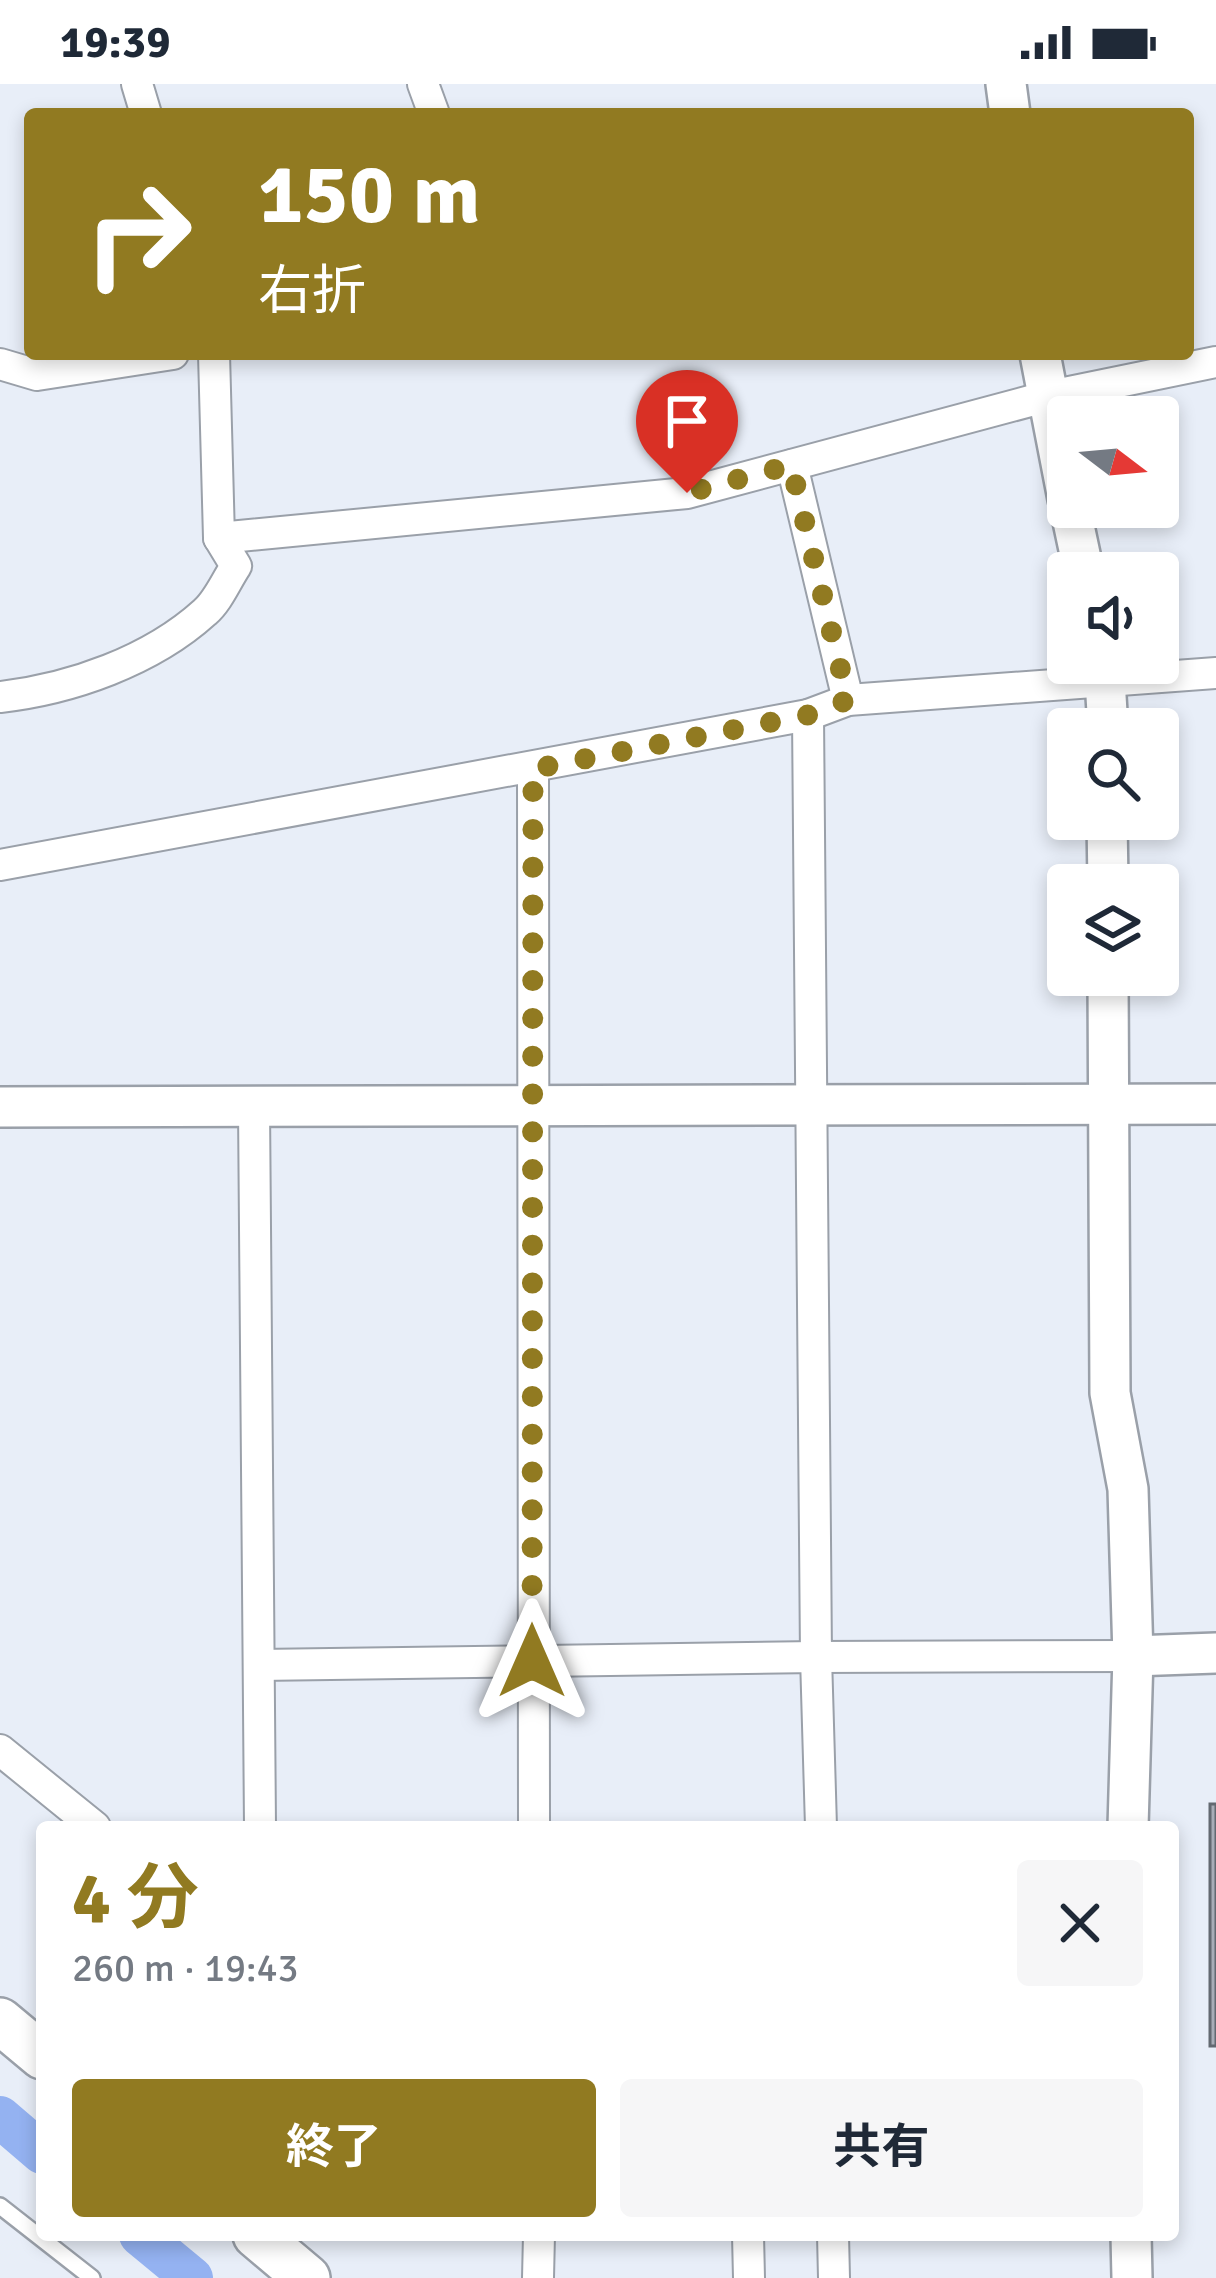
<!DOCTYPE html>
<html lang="ja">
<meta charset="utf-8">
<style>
:root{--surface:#fff;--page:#f6f6f7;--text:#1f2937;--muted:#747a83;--accent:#917a21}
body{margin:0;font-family:Signika,"Noto Sans JP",sans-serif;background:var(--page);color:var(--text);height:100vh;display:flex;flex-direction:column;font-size:45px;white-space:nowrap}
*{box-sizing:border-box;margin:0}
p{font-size:39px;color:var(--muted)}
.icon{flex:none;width:66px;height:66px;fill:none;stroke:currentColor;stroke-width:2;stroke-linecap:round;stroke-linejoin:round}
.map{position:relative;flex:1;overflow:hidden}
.panel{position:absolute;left:36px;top:1737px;width:1143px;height:420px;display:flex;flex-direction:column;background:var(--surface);border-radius:12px;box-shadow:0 6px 18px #0003}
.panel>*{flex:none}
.banner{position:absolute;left:24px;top:24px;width:1170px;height:252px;border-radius:12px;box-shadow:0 6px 18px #0003;background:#917a21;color:#fff;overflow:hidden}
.needle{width:78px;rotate:106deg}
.controls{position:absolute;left:1047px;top:312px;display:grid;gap:24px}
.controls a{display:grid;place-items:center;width:132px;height:132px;border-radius:12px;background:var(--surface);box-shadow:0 6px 18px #0003;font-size:60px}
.pin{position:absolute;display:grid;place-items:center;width:102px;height:102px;color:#fff;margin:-123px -51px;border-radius:50% 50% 50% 0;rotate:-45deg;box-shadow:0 0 12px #0007}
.pin .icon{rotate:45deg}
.me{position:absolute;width:132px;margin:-66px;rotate:0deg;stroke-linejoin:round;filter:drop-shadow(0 0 9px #0008)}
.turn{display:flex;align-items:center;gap:42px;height:252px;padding:0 36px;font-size:54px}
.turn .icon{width:156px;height:156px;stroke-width:2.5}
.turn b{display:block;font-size:84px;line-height:102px}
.round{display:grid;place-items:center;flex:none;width:126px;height:126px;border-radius:12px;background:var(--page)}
.headline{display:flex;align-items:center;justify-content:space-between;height:204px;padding:0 36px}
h1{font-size:72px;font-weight:700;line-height:90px;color:var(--accent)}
.primary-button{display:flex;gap:24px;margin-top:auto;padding:24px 36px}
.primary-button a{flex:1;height:138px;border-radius:12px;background:var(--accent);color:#fff;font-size:48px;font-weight:700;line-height:138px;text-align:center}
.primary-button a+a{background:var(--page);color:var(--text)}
.status{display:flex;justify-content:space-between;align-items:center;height:84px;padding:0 60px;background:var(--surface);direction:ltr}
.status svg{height:33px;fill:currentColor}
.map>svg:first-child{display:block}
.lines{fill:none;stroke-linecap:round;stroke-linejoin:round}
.canal{stroke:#94b2f1;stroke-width:42}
.building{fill:#a8adb7;stroke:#636971;stroke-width:3}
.service-casing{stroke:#9aa0a9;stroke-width:20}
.minor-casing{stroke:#9aa0a9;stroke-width:34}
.tertiary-casing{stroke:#9aa0a9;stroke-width:44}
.secondary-casing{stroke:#9aa0a9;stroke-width:50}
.service{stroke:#fff;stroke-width:15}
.minor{stroke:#fff;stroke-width:30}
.tertiary{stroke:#fff;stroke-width:39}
.secondary{stroke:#fff;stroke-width:45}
.route{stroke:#917a21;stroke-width:21;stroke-dasharray:0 37.8}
</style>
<div class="status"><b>19:39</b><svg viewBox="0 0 49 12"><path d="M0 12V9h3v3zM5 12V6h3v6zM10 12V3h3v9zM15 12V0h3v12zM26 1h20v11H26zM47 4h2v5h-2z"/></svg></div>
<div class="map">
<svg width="1216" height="2194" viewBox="0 0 1216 2194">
<rect width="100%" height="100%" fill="#e8eef8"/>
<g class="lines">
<g class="canal">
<polyline points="0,2033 42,2069"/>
<polyline points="140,2151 192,2194"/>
</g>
</g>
<rect class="building" x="1210" y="1720" width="6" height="242"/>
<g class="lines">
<defs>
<polyline id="service" points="0,2122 92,2194"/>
<g id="minor">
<polyline points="137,0 146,30"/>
<polyline points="423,0 434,30"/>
<polyline points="0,280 37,291 173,270"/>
<polyline points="792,381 848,616"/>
<polyline points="219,454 687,409 1045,313 1216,278"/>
<path d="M0 613C71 605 151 577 205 528 218 517 226 497 236 482L219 454 214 270"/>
<polyline points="808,631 816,1573 1133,1572"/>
<polyline points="533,685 534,1743"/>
<polyline points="0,781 808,631 848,616 1216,589"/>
<polyline points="254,1023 260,1743"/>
<polyline points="259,1581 816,1573 821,1743"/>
<polyline points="0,1666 95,1743"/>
<polyline points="748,2151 749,2194"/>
<polyline points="833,2151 834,2194"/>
<polyline points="538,2194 539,2151"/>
</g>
<g id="tertiary">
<polyline points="1006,0 1010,30"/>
<polyline points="1040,270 1068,415"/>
<polyline points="1070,423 1084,489"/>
<polyline points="1104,579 1108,645"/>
<polyline points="1107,735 1108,801"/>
<polyline points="1108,891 1110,1309 1128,1405 1133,1572 1128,1743"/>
<polyline points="0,1023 1216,1020"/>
<polyline points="1133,1572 1216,1569"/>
<polyline points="1131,2151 1132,2194"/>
</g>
<g id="secondary">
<polyline points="0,1937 42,1972"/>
<polyline points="256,2151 307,2194"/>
</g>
</defs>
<use href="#service" class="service-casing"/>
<use href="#minor" class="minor-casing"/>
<use href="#tertiary" class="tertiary-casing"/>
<use href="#secondary" class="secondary-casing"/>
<use href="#service" class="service"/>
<use href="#minor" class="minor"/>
<use href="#tertiary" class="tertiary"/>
<use href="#secondary" class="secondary"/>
</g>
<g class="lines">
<polyline class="route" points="532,1577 533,685 808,631 848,616 791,381 687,409"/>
</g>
</svg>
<div class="controls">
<a><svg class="needle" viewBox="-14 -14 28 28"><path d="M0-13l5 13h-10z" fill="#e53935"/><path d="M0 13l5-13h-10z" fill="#747a83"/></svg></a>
<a><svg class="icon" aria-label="sound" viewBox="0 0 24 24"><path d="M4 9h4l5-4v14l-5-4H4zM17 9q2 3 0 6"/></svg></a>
<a><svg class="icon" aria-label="search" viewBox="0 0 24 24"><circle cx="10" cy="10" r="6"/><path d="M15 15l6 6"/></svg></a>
<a><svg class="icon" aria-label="layers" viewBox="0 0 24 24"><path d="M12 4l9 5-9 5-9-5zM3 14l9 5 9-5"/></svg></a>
</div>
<div class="pin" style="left:687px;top:409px;background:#d93025"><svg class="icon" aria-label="arrive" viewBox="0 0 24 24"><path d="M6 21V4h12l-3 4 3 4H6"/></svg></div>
<svg class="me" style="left:532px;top:1577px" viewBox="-20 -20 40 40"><path d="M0-17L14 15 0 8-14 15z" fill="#917a21" stroke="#fff" stroke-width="4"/></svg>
<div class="banner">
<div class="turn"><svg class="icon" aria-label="right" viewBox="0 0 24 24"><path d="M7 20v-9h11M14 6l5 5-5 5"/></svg><div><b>150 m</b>右折</div></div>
</div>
<section class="panel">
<div class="headline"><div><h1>4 分</h1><p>260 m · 19:43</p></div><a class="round"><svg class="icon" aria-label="close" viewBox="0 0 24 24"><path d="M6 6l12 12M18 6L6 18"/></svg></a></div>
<div class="primary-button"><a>終了</a><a>共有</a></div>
</section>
</div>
